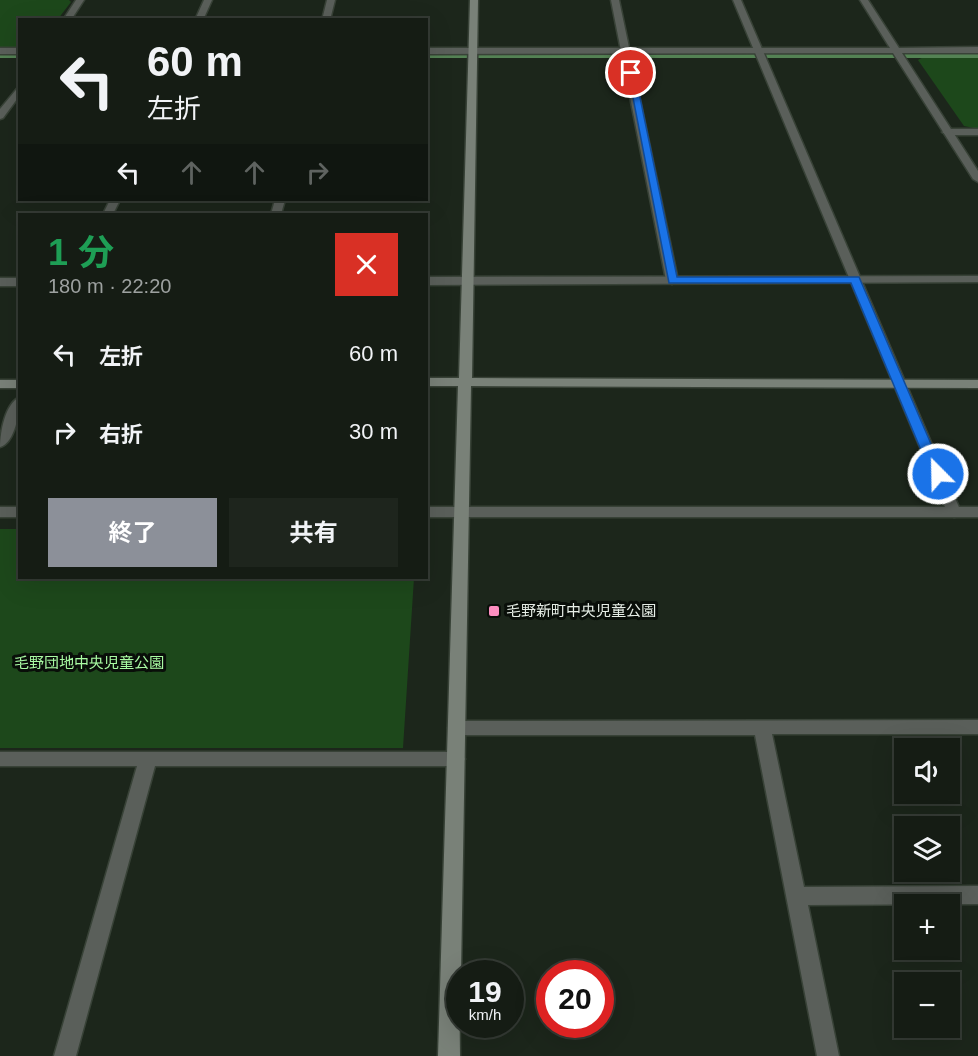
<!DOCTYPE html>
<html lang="ja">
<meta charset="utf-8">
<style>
:root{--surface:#151c14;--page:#1e251d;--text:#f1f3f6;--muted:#9da1a0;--line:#343a34;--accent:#8c9099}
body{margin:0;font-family:Arial,"Noto Sans JP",sans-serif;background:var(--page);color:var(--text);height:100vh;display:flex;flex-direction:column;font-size:22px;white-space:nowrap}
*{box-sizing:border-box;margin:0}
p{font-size:20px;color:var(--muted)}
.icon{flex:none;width:33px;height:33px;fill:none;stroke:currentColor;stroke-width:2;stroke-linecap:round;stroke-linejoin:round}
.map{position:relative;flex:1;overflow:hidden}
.sheet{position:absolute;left:18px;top:213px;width:410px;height:366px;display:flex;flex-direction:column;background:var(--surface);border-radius:0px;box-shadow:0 6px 24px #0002,0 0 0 2px var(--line)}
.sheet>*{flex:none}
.top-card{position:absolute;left:18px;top:18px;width:410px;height:183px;border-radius:0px;box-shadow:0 6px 24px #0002,0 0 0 2px var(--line);background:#151c14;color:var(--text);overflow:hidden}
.fabs{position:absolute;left:894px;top:738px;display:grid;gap:12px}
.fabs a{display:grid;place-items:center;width:66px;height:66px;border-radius:0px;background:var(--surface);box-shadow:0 6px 24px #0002,0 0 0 2px var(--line);font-size:30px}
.speed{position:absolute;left:446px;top:960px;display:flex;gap:12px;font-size:30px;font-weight:700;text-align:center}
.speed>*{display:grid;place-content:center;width:78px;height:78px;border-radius:50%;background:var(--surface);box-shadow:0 6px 24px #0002,0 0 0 2px var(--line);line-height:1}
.speed small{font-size:15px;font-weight:400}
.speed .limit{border:9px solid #d22;background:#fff;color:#111}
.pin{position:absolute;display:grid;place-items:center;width:51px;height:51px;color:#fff;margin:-26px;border:3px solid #fff;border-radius:50%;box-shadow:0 2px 6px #0007}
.me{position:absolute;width:66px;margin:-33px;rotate:337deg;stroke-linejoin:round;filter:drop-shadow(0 0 4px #0008)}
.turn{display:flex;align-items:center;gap:21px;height:126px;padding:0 30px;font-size:27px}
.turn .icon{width:78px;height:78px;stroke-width:2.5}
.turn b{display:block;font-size:42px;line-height:51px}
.lanes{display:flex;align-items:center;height:57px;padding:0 30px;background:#0003;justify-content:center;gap:30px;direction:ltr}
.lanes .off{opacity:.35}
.round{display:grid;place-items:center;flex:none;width:63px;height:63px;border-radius:0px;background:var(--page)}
.headline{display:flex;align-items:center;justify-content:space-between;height:102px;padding:0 30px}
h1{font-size:36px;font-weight:700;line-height:45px;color:#1e9e55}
.primary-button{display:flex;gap:12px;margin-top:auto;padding:12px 30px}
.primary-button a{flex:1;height:69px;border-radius:0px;background:var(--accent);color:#fff;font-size:24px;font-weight:700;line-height:69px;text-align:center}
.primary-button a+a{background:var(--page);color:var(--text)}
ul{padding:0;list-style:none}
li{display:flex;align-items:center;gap:18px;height:78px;padding:0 30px}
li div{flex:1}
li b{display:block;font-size:22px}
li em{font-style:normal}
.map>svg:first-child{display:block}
.green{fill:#1d481b}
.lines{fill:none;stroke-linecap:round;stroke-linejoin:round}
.stream{fill:#548254;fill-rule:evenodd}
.lane-casing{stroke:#384237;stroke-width:3}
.street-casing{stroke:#384237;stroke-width:3}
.secondary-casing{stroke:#384237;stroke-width:3}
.lane{fill:#5a5f5a;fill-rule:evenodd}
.street{fill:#5a5f5a;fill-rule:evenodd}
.secondary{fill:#798178;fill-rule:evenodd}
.route{fill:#1a73e8;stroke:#114b97;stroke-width:1.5}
.poi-dot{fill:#fd8ec0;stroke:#090e09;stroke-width:2}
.labels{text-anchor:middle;stroke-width:6;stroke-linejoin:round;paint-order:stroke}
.poi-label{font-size:15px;fill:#e6ede6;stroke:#090e09;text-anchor:start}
.park-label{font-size:15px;fill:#a9fba3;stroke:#090e09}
</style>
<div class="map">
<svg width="978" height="1056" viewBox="0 0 978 1056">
<rect width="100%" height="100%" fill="#1c261b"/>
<g class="green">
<polygon points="0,0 69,0 71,2 58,19 20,20 19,48 0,48"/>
<polygon points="927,55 978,55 978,129 964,126 918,60"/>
<polygon points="0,529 19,529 20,578 414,578 403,748 0,748"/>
</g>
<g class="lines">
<g class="stream">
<rect x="0" y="54" width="20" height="4"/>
<rect x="426" y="54" width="552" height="4"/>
</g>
<defs>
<g id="lane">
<polygon points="204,0 212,0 203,20 195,20"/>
<polygon points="327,0 335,0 330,20 322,20"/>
<polygon points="611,0 619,0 678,280 672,284 666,280"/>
<polygon points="733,0 741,0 961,512 959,516 954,517 947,512"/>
<polygon points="978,129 978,135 947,135 942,132 947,129"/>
<polygon points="110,200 120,200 113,214 103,214"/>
<polygon points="275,200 285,200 281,214 271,214"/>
<path d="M20 397C20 411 15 443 0 447 0 433 5 403 20 397Z"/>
</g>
<g id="street">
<polygon points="76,0 84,0 71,20 63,20"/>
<polygon points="860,0 868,0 899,48 978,47 978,53 902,53 978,171 978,182 973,179 893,53 426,54 426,48 890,48"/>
<rect x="0" y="48" width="20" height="6"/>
<polygon points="20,85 20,95 3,118 0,119 0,109"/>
<polygon points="978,276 978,282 426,285 426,277"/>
<rect x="0" y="278" width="20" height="8"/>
<rect x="0" y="507" width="20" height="10"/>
<rect x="426" y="507" width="552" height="10"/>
<polygon points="978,720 978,734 772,734 804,887 978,886 978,904 808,905 839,1056 817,1056 755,735 457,735 451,733 448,728 451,723 457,721"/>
<polygon points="0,752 456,752 462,754 465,759 462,764 456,766 155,766 76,1056 54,1056 137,766 0,766"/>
</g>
<g id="secondary">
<polygon points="470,0 478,0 472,378 978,380 978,388 471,386 461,974 459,974 460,1056 438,1056 458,386 426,386 426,378 459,378"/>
<rect x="0" y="380" width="20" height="8"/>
</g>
</defs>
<use href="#lane" class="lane-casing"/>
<use href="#street" class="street-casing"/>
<use href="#secondary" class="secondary-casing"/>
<use href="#lane" class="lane"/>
<use href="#street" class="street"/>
<use href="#secondary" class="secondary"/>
</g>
<polygon class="route" points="628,72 635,73 677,277 859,277 944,474 942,477 933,477 931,474 851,283 669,283"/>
<rect class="poi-dot" x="488" y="605" width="12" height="12" rx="3"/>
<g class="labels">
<g class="poi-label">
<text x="506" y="616">毛野新町中央児童公園</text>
</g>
<g class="park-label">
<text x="89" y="668">毛野団地中央児童公園</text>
</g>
</g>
</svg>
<div class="fabs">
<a><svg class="icon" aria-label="sound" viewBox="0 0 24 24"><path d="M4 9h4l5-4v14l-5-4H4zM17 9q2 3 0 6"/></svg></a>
<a><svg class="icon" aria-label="layers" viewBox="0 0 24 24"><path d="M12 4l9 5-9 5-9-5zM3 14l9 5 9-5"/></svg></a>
<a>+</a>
<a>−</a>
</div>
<div class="speed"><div>19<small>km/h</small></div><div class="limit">20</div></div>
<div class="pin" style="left:631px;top:73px;background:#d93025"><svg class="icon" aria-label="arrive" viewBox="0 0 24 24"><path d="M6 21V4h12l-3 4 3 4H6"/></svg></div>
<svg class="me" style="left:938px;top:474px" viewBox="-20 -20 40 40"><circle r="17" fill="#1a73e8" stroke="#fff" stroke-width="3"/><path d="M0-11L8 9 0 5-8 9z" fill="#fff"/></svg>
<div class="top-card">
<div class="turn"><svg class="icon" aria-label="left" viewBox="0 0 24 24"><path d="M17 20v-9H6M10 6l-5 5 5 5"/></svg><div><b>60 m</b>左折</div></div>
<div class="lanes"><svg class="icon" aria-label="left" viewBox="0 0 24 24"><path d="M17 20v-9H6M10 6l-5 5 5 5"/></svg><svg class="icon off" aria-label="ahead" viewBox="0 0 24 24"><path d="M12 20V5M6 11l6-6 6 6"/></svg><svg class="icon off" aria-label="ahead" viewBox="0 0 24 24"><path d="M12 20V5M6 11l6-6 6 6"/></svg><svg class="icon off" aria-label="right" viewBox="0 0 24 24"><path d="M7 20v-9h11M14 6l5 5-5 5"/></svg></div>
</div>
<section class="sheet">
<div class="headline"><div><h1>1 分</h1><p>180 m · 22:20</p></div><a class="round" style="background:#d93025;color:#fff"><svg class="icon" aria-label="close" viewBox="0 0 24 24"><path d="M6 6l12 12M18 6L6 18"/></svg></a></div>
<ul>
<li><svg class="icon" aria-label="left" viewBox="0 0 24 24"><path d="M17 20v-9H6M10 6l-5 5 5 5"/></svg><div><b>左折</b></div><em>60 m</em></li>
<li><svg class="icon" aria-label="right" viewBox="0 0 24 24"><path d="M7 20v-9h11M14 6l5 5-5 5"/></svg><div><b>右折</b></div><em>30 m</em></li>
</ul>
<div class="primary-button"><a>終了</a><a>共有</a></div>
</section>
</div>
